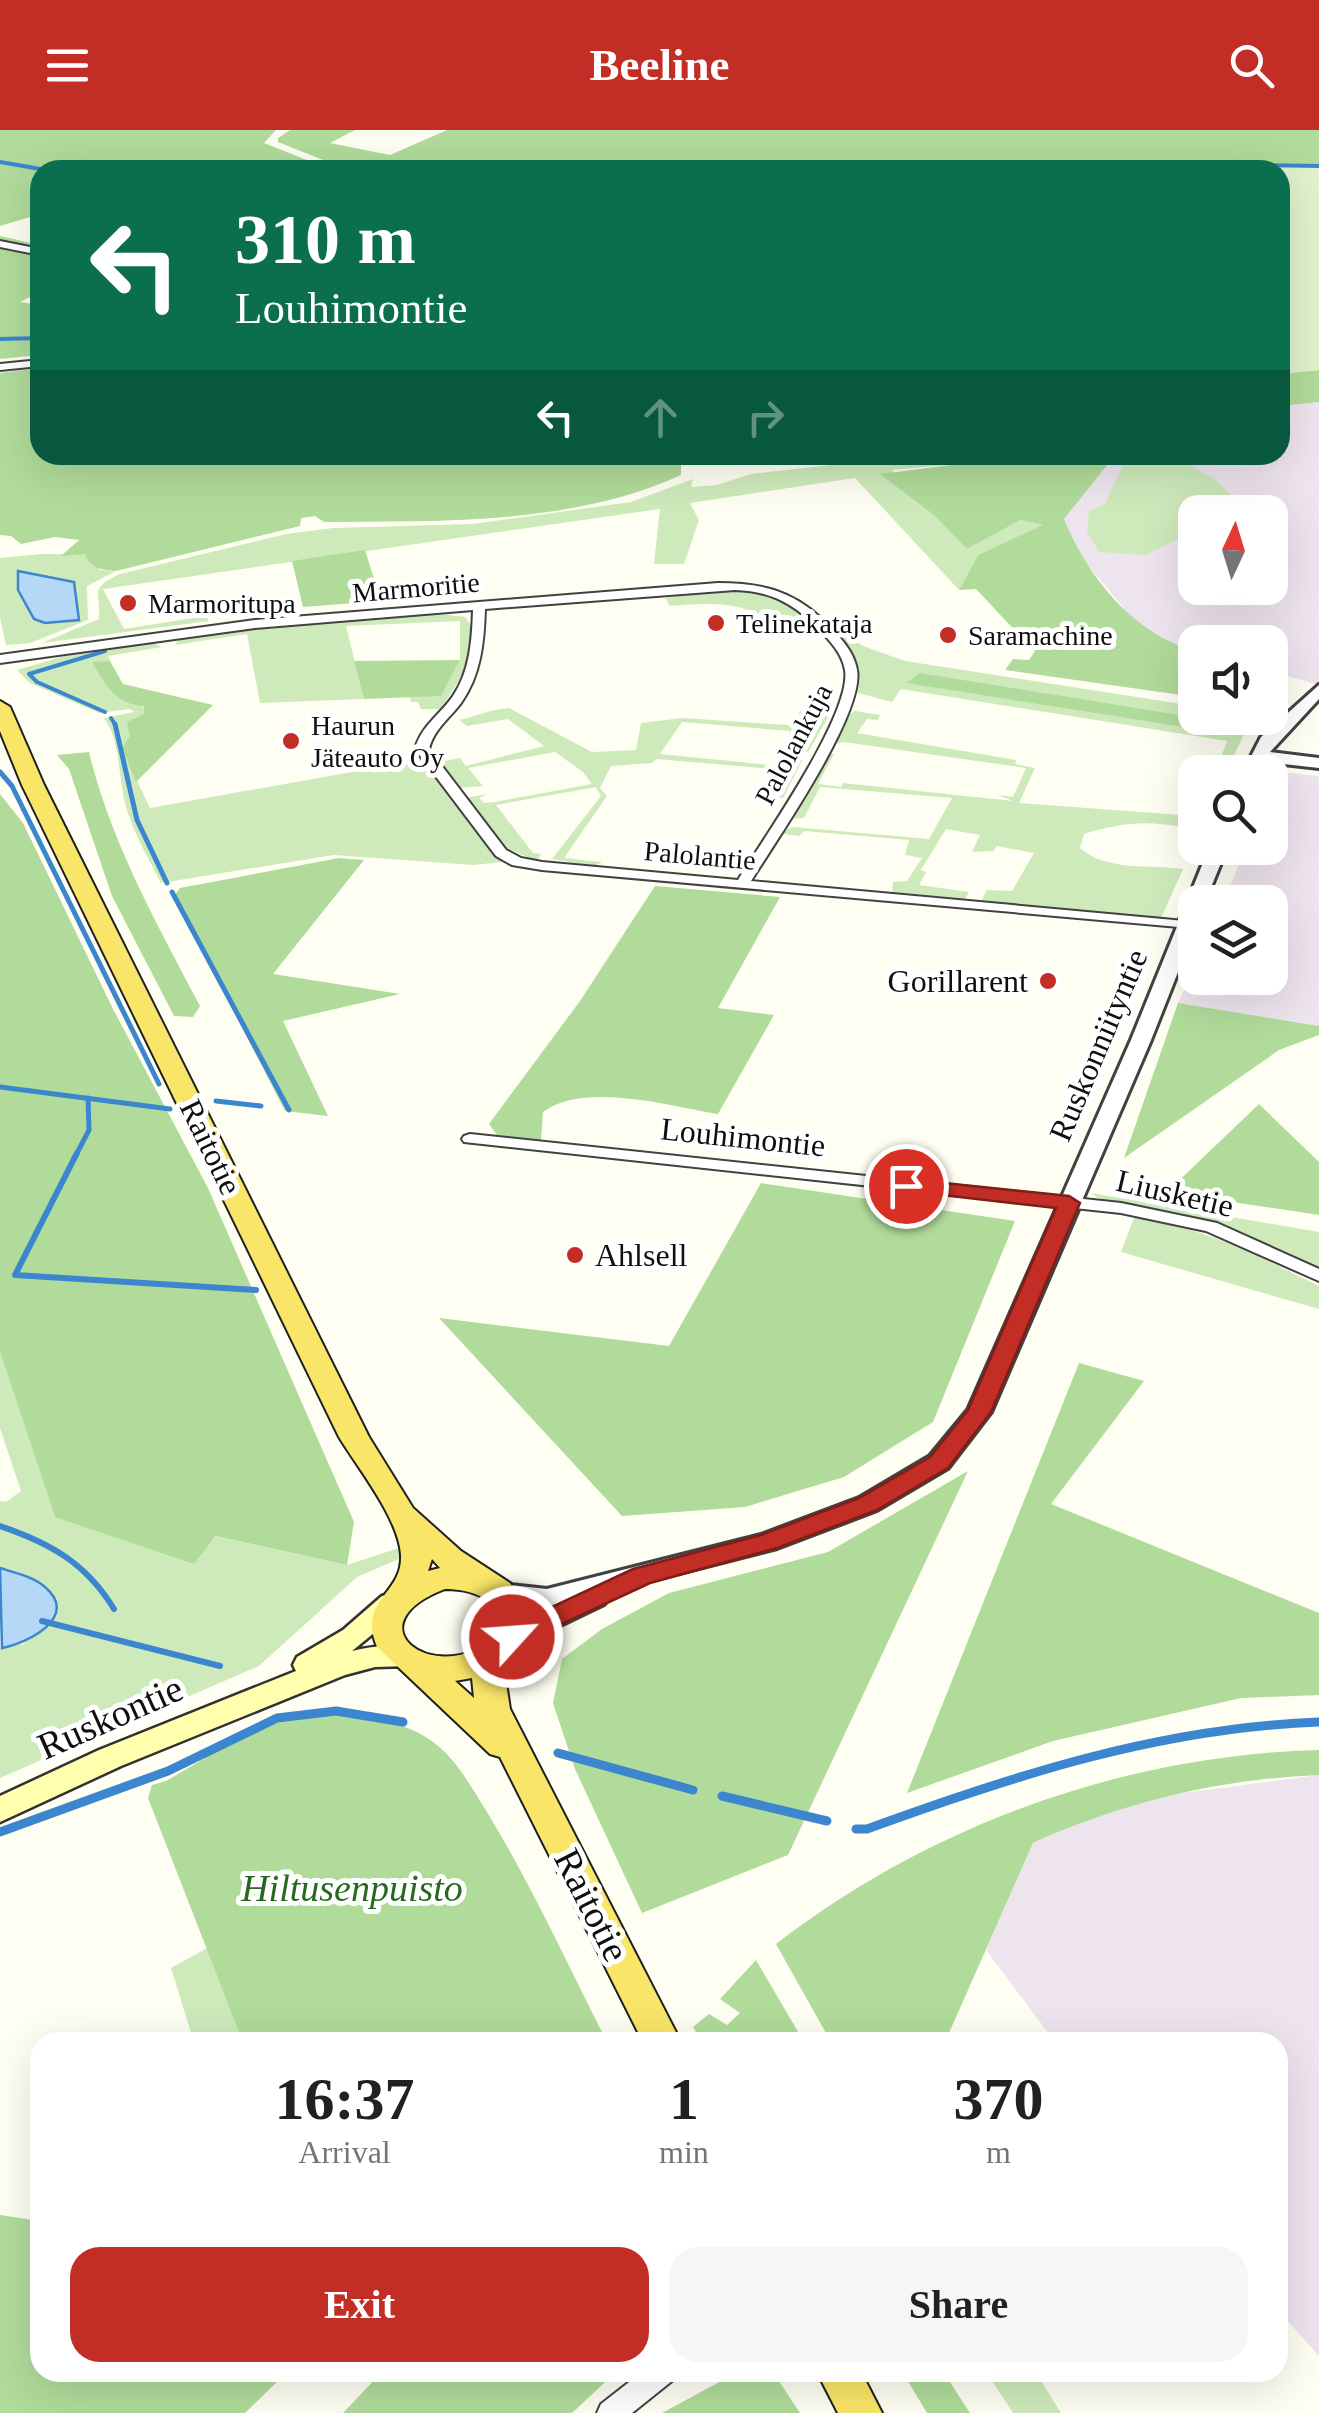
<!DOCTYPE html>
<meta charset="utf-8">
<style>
:root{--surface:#fff;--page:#f6f6f6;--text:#202124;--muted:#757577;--accent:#c22e25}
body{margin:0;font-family:Georgia,serif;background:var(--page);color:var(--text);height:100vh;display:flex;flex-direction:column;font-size:38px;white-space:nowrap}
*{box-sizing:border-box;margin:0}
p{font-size:32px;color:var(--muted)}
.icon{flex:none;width:55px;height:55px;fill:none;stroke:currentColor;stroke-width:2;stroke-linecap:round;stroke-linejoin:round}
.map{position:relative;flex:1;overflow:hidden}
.details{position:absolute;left:30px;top:1902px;width:1258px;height:350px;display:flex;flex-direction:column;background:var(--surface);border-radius:30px;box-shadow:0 10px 40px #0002}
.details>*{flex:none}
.top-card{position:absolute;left:30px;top:30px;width:1260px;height:305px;border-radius:30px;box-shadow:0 10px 40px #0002;background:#0b6e4f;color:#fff;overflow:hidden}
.needle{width:65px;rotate:4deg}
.tools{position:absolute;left:1178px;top:365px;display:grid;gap:20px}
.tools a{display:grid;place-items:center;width:110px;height:110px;border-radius:20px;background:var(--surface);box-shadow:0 10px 40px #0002;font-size:50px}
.pin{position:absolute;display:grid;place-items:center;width:85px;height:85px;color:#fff;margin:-42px;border:5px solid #fff;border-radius:50%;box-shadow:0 2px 10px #0007}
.me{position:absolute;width:110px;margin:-55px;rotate:64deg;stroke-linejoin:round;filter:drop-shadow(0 0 8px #0008)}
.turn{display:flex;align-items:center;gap:35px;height:210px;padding:0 40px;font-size:45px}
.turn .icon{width:130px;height:130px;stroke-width:2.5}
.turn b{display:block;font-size:70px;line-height:85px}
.lanes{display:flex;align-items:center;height:95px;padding:0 40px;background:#0003;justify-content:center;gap:50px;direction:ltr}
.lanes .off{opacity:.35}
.eta{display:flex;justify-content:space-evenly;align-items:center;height:170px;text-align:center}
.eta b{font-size:60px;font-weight:700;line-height:70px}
.primary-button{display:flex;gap:20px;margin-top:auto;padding:20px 40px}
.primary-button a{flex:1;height:115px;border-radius:30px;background:var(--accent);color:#fff;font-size:40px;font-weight:700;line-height:115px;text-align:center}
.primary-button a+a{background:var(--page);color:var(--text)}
header{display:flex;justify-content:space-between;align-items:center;height:130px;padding:0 40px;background:var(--accent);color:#fff;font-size:45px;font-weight:700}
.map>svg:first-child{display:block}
.industrial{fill:#eee4ee;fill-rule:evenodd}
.green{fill:#ceeabb;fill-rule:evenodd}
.forest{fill:#b0db9a}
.pitch{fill:#e1f1cc}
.water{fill:#b6d8f7;stroke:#3c85cf;stroke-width:2.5}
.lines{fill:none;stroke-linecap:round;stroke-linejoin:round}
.stream-far3{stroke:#3c85cf;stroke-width:4}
.stream-far2{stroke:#3c85cf;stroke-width:5}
.stream-far1{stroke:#3c85cf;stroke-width:6}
.stream{stroke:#3c85cf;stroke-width:9}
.minor-casing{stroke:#424242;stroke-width:4}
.tertiary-casing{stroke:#424242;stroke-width:6}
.secondary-casing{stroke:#313131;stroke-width:5}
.primary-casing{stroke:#202020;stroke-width:4}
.minor{fill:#fff;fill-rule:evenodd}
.tertiary{fill:#fff;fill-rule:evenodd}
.secondary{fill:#ffffad;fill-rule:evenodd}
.primary{fill:#f9e568;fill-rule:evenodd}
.route{fill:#c22e25;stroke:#7e1e18;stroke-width:2.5}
.poi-dot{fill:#c22e25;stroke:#fff;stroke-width:4}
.labels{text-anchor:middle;stroke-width:10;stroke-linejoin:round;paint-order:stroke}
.far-street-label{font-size:28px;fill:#0f0f0f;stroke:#fff}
.far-poi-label{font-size:28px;fill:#0f0f0f;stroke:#fff;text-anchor:start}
.poi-label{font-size:32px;fill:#0f0f0f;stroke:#fff;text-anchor:end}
.street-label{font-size:32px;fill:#0f0f0f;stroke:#fff}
.near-street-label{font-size:38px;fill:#0f0f0f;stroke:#fff}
.near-park-label{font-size:38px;font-style:italic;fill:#26691e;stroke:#fff}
</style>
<header><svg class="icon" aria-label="menu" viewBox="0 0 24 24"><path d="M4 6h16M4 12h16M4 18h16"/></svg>Beeline<svg class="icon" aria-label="search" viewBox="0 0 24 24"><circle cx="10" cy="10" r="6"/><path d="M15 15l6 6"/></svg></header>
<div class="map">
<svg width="1319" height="2283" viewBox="0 0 1319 2283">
<rect width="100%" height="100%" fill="#fffef2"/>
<g class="industrial">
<path d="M1319 272V555L1270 541V512H1195V521L1166 513 1136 493 1078 423 1064 388 1107 335 1092 332 1096 325H1280V276ZM1195 382H1270V458H1195Z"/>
<polygon points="1292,643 1319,646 1319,896 1178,873 1195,838 1195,848 1270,848 1270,772 1224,772 1245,718 1270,718 1270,653 1278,645"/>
<polygon points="1319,1645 1319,2226 1278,2180 1278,1912 1055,1912 986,1820 1033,1713 1092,1687 1168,1665"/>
</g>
<g class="green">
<path d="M992 325 967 333 892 340 967 419 1021 390 1045 395 978 425 959 460 855 348 690 373 699 390 684 434H654L660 379 103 459 124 499 206 486 209 491 42 513 99 489C101 461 88 459 120 444L286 404 333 398 473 394 631 372 693 349 691 357 717 355 751 344 832 335 946 331Z"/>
<polygon points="1128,325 1190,325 1193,338 1214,348 1244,379 1242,382 1195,382 1195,401 1145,425 1099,422 1087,402 1089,381 1105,374"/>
<polygon points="41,424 85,424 101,440 116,441 87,456 88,490 30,513 6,515 0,487 0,428"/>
<path d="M730 459C760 462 792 467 809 493L787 497C737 472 725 472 670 476L665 468Z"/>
<path d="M431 483 465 487C487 512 456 557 440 579H421L418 572H411L410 567 441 565 460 530V491L346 496 364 569 260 573 247 504 175 515 179 509 255 497Z"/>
<path d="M834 496 863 516 905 531 1195 576V588H1263L1243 606 1226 642H1215L1227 611 901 559 892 572 858 563V533L832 499ZM920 543 1234 604 907 553Z"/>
<path d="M153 513 162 517 108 526 110 531 92 533 143 575 145 584 122 619 150 678 391 635V627L408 624 419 626 502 732 473 735 334 725 161 753C148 727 132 701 125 673 118 646 121 611 104 588L134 582 130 579 99 583 30 553 17 540 65 526Z"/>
<path d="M509 578 592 622 636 620 641 593 682 588 802 596 799 582C808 579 823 578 829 586L808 622 786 617 790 601 682 592 660 624 780 636 784 627 803 629 783 668 765 665 773 639 656 629 652 633 611 636 600 658 607 666 564 728 602 732 595 736 552 729 601 666 596 657 496 675 533 723 541 724 537 731 504 717 466 668 488 664 479 668 484 673 495 672 592 654 583 642 555 622 468 638 483 656 459 658 440 632 460 628 466 636 544 616 508 589 467 596 459 590C477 586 491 579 509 578Z"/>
<path d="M855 581 880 585 878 590 867 589 857 603 1016 630 1015 634 1035 638 1019 673 1195 686V710L1181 706V697C1144 690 1120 693 1084 704L1080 718C1107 742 1150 734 1183 739L1161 788 986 773 982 769 987 760 1012 761 1034 723 997 716 993 721 972 722 980 705 946 699 921 740 926 742 919 755 969 762 964 771 892 764 893 752 907 751 922 728 905 725 909 710 804 701 799 706 779 703 793 697 929 709 952 668 820 657 804 688 790 689 824 624H834L818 654 841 657 843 653 1013 671 998 665 1013 667 1026 638 844 612 831 615 845 587Z"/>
<path d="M1091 1063 1319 1102V1139C1264 1112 1212 1087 1151 1078 1131 1074 1107 1076 1091 1063Z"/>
<path d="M1134 1088C1201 1095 1259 1127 1319 1156V1179L1121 1122Z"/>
<polygon points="0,1222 55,1387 214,1406 347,1435 405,1416 408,1425 357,1447 259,1536 0,1648 0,1518 24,1514 54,1469 31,1448 0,1438 0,1371 6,1372 21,1361 0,1298"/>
<polygon points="209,1817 243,1912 194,1912 171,1838"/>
<polygon points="987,2243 1036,2243 1061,2283 1013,2283"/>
</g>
<g class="forest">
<polygon points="0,0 276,0 264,13 332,40 40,40 40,84 0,96"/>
<polygon points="290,0 355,0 330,13 390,25 447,0 1319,0 1319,35 1196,33 1192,40 698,40 642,35 598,40 348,40 278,12 278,8"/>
<polygon points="0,106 40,115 40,162 20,172 40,175 40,225 0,229"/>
<path d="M40 238V325H681V345C572 395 441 391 324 392L315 386 301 388 300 396 116 441C103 440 89 438 85 424L61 426 79 410 55 407 21 414 11 406 0 405V243Z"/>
<polygon points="1319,240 1319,272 1280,276 1280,244"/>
<path d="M992 325H1096L1093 332 1108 334 1064 389C1088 447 1133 504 1195 521V567L1005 540 1013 529 1029 530 1035 521 1027 511 1046 509 1021 507 976 459 959 460 978 425 1043 395 1021 390 967 419 934 385 880 344 967 333Z"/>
<polygon points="365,420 381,471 303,477 292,431"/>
<polygon points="460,530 441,566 364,569 354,531"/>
<path d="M110 531 123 554 213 575 136 652 122 618 130 606 127 592 144 584V576C115 574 106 555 92 532Z"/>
<polygon points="920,543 1228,593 1235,605 906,553"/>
<path d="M89 622C111 713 157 794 200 876L193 887 174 886 112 766 69 639 57 625Z"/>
<polygon points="0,664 23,693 113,879 208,1058 354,1392 347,1435 215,1406 194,1434 55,1387 0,1222"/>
<polygon points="339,728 364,730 273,844 400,864 283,891 328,986 285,981 174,766 180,758"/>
<path d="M655 756 780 767 718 878 774 885 718 984C671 976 583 951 543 982L541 1010 497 1005 489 994 580 871Z"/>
<polygon points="1178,873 1319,896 1319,905 1279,920 1124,1028"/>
<polygon points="1259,974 1319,1032 1319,1085 1167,1062"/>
<polygon points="761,1053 1015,1091 933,1292 844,1347 745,1377 622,1386 439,1188 669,1216"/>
<polygon points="1079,1233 1144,1251 1051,1374 1319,1483 1319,1565 1241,1568 1053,1611 907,1663"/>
<polygon points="968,1341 788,1725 642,1783 575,1639 553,1573 562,1529 602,1499 669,1463 828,1422"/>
<path d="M321 1582C358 1584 407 1590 437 1615 458 1632 473 1660 487 1682 532 1756 568 1835 607 1912H243L148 1668 152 1655 166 1651C217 1622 262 1590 321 1582Z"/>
<path d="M1319 1620V1645C1220 1649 1124 1672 1033 1713L945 1912H831L776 1814C930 1695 1124 1625 1319 1620Z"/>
<polygon points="756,1830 804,1912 702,1912 693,1897 709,1884 727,1895 740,1883 720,1869"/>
<polygon points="0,2085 34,2090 40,2087 40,2242 286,2243 245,2283 0,2283"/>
<polygon points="738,2242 775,2245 800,2283 662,2283"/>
<polygon points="381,2243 381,2242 615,2243 572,2283 343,2283"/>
<polygon points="903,2243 944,2243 970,2283 927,2283"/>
</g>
<polygon class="pitch" points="1194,35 1319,38 1319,240 1280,244 1280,171 1288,167 1280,162 1280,40 1192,40"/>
<g class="water">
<polygon points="18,441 74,452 79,490 45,493 34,489 18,460"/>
<path d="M0 1438C15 1443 32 1446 45 1457 80 1487 28 1513 2 1518Z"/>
</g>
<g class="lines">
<g class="stream-far3">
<polyline points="0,32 46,40"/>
<polyline points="967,40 977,34 1009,32 1319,36"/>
<polyline points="0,209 40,208"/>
<polyline points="105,521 29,544 37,552 105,582"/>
<polyline points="111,588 116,596"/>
</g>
<g class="stream-far2">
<polyline points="115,594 137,690 167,753"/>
<polyline points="0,642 12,656 159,954"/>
<polyline points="172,762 289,980"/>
<polyline points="0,957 170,979"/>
<polyline points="216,971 261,976"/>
<polyline points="76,1025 89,1000 88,968"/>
</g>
<g class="stream-far1">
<polyline points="77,1023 15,1145 256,1160"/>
<path d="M0 1396C50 1413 86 1433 114 1479"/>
<polyline points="42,1491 220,1536"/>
</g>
<g class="stream">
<polyline points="558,1623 693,1660"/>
<polyline points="722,1666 827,1691"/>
<path d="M856 1699H867C1015 1645 1160 1598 1319 1592"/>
<polyline points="0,1702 168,1641 277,1588 336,1581 403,1592"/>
</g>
<defs>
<g id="minor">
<polygon points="0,111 40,119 40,125 0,117"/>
<polygon points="40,230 40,236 0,240 0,234"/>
<path d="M718 453C760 453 792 460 823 490 837 504 854 520 857 540 865 583 776 711 751 751L1185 791 1192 795 1190 798 542 740 512 735 496 726 415 619C421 596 440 585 453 566 470 541 472 510 473 480L255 498 0 533V525L255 490ZM735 460C769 461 791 472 816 496 828 509 842 522 845 540 852 584 763 709 738 750L542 732 521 728 506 720 429 619C434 599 449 589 461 573 481 545 484 512 485 479Z"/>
<polygon points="470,1004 1121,1073 1217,1093 1319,1139 1319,1151 1206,1101 1121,1083 464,1012 462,1009 464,1006"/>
<polygon points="642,2242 676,2242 672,2251 632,2283 597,2283 601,2274"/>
</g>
<g id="tertiary">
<polygon points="1319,555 1319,569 1270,622 1319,628 1319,638 1265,632 1259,642 1243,642 1261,607"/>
<path d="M1209 718H1227L1205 772H1195V799L1151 910 991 1282 948 1338 877 1380 777 1418 605 1462 608 1468 604 1474 521 1514H503L499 1507 503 1500 559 1474C539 1479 512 1475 492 1469L488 1463 492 1457 501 1454 547 1459 761 1405 859 1368 930 1326 968 1280 1131 910Z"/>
</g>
<path id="secondary" d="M392 1463 402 1466 407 1473 402 1480 352 1521C373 1516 391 1514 411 1520L416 1528 411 1536 375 1537 345 1545 121 1636 0 1692V1666L99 1620 296 1541 293 1535 297 1527 343 1500 382 1466Z"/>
<g id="primary">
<path d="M0 571 10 577 44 655 369 1307 413 1378 461 1421 510 1453 528 1479 529 1499 505 1546 510 1579 681 1912H643L500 1627 490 1624 377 1517C357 1469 403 1465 401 1425 399 1389 358 1338 339 1307L22 655 0 601ZM432 1429 440 1438 428 1441ZM445 1459C475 1459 513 1473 491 1510 433 1556 351 1495 445 1459ZM472 1548 474 1568 455 1551Z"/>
<polygon points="817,2242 861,2242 882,2283 838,2283"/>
</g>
</defs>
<use href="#minor" class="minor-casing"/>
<use href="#tertiary" class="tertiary-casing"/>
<use href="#secondary" class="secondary-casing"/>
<use href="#primary" class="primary-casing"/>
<use href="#minor" class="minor"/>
<use href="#tertiary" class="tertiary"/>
<use href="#secondary" class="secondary"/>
<use href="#primary" class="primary"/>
</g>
<polygon class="route" points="906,1049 1069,1066 1080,1073 991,1282 948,1338 877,1380 777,1418 650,1453 521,1513 503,1513 499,1507 503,1500 633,1439 761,1405 859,1368 930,1327 968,1280 1056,1078 899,1060 896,1056"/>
<g class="poi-dot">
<circle cx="128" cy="473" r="10"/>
<circle cx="716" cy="493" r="10"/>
<circle cx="948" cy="505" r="10"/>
<circle cx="291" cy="611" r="10"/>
<circle cx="1048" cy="851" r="10"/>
<circle cx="575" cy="1125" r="10"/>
</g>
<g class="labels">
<g class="far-street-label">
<text transform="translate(416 457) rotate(-5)" y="10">Marmoritie</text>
<text transform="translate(793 614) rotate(-62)" y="10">Palolankuja</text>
<text transform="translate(700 725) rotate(5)" y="10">Palolantie</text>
</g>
<g class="far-poi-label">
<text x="148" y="483">Marmoritupa</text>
<text x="736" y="503">Telinekataja</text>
<text x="968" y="515">Saramachine</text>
<text x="311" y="605">Haurun<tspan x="311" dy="32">Jäteauto Oy</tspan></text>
</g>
<g class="poi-label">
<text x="1028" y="862">Gorillarent</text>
<text x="595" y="1136" text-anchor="start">Ahlsell</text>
</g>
<g class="street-label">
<text transform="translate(1098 915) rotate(-67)" y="11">Ruskonniityntie</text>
<text transform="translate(743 1007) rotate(6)" y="11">Louhimontie</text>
<text transform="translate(211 1017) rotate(64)" y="11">Raitotie</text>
<text transform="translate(1175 1063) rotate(13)" y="11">Liusketie</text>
</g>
<g class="near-street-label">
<text transform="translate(110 1587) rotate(-24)" y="13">Ruskontie</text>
<text transform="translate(592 1775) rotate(63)" y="13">Raitotie</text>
</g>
<g class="near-park-label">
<text x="352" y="1771">Hiltusenpuisto</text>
</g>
</g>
</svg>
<div class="tools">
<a><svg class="needle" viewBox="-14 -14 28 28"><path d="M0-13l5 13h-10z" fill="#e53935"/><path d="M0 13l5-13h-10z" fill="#757577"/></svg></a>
<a><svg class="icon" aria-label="sound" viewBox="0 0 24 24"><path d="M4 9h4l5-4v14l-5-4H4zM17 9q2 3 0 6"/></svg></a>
<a><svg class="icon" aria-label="search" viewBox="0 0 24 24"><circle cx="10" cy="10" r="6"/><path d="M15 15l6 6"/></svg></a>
<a><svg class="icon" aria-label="layers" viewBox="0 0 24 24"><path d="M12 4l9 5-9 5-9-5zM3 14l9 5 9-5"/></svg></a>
</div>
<div class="pin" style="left:906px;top:1056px;background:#d93025"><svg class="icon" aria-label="arrive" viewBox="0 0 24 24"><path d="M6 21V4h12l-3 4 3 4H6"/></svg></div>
<svg class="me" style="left:512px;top:1507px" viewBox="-20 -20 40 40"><circle r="17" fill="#c22e25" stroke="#fff" stroke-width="3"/><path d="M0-11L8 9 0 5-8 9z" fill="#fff"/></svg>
<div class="top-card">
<div class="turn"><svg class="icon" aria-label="left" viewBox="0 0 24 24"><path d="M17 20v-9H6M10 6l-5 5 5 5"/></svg><div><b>310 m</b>Louhimontie</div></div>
<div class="lanes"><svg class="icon" aria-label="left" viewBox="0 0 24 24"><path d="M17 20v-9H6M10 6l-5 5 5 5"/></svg><svg class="icon off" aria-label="ahead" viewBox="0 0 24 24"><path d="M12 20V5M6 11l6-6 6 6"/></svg><svg class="icon off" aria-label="right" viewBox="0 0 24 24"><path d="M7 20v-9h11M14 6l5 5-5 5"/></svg></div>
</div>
<section class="details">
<div class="eta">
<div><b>16:37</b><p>Arrival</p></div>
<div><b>1</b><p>min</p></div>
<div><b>370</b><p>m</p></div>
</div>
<div class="primary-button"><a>Exit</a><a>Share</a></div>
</section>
</div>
